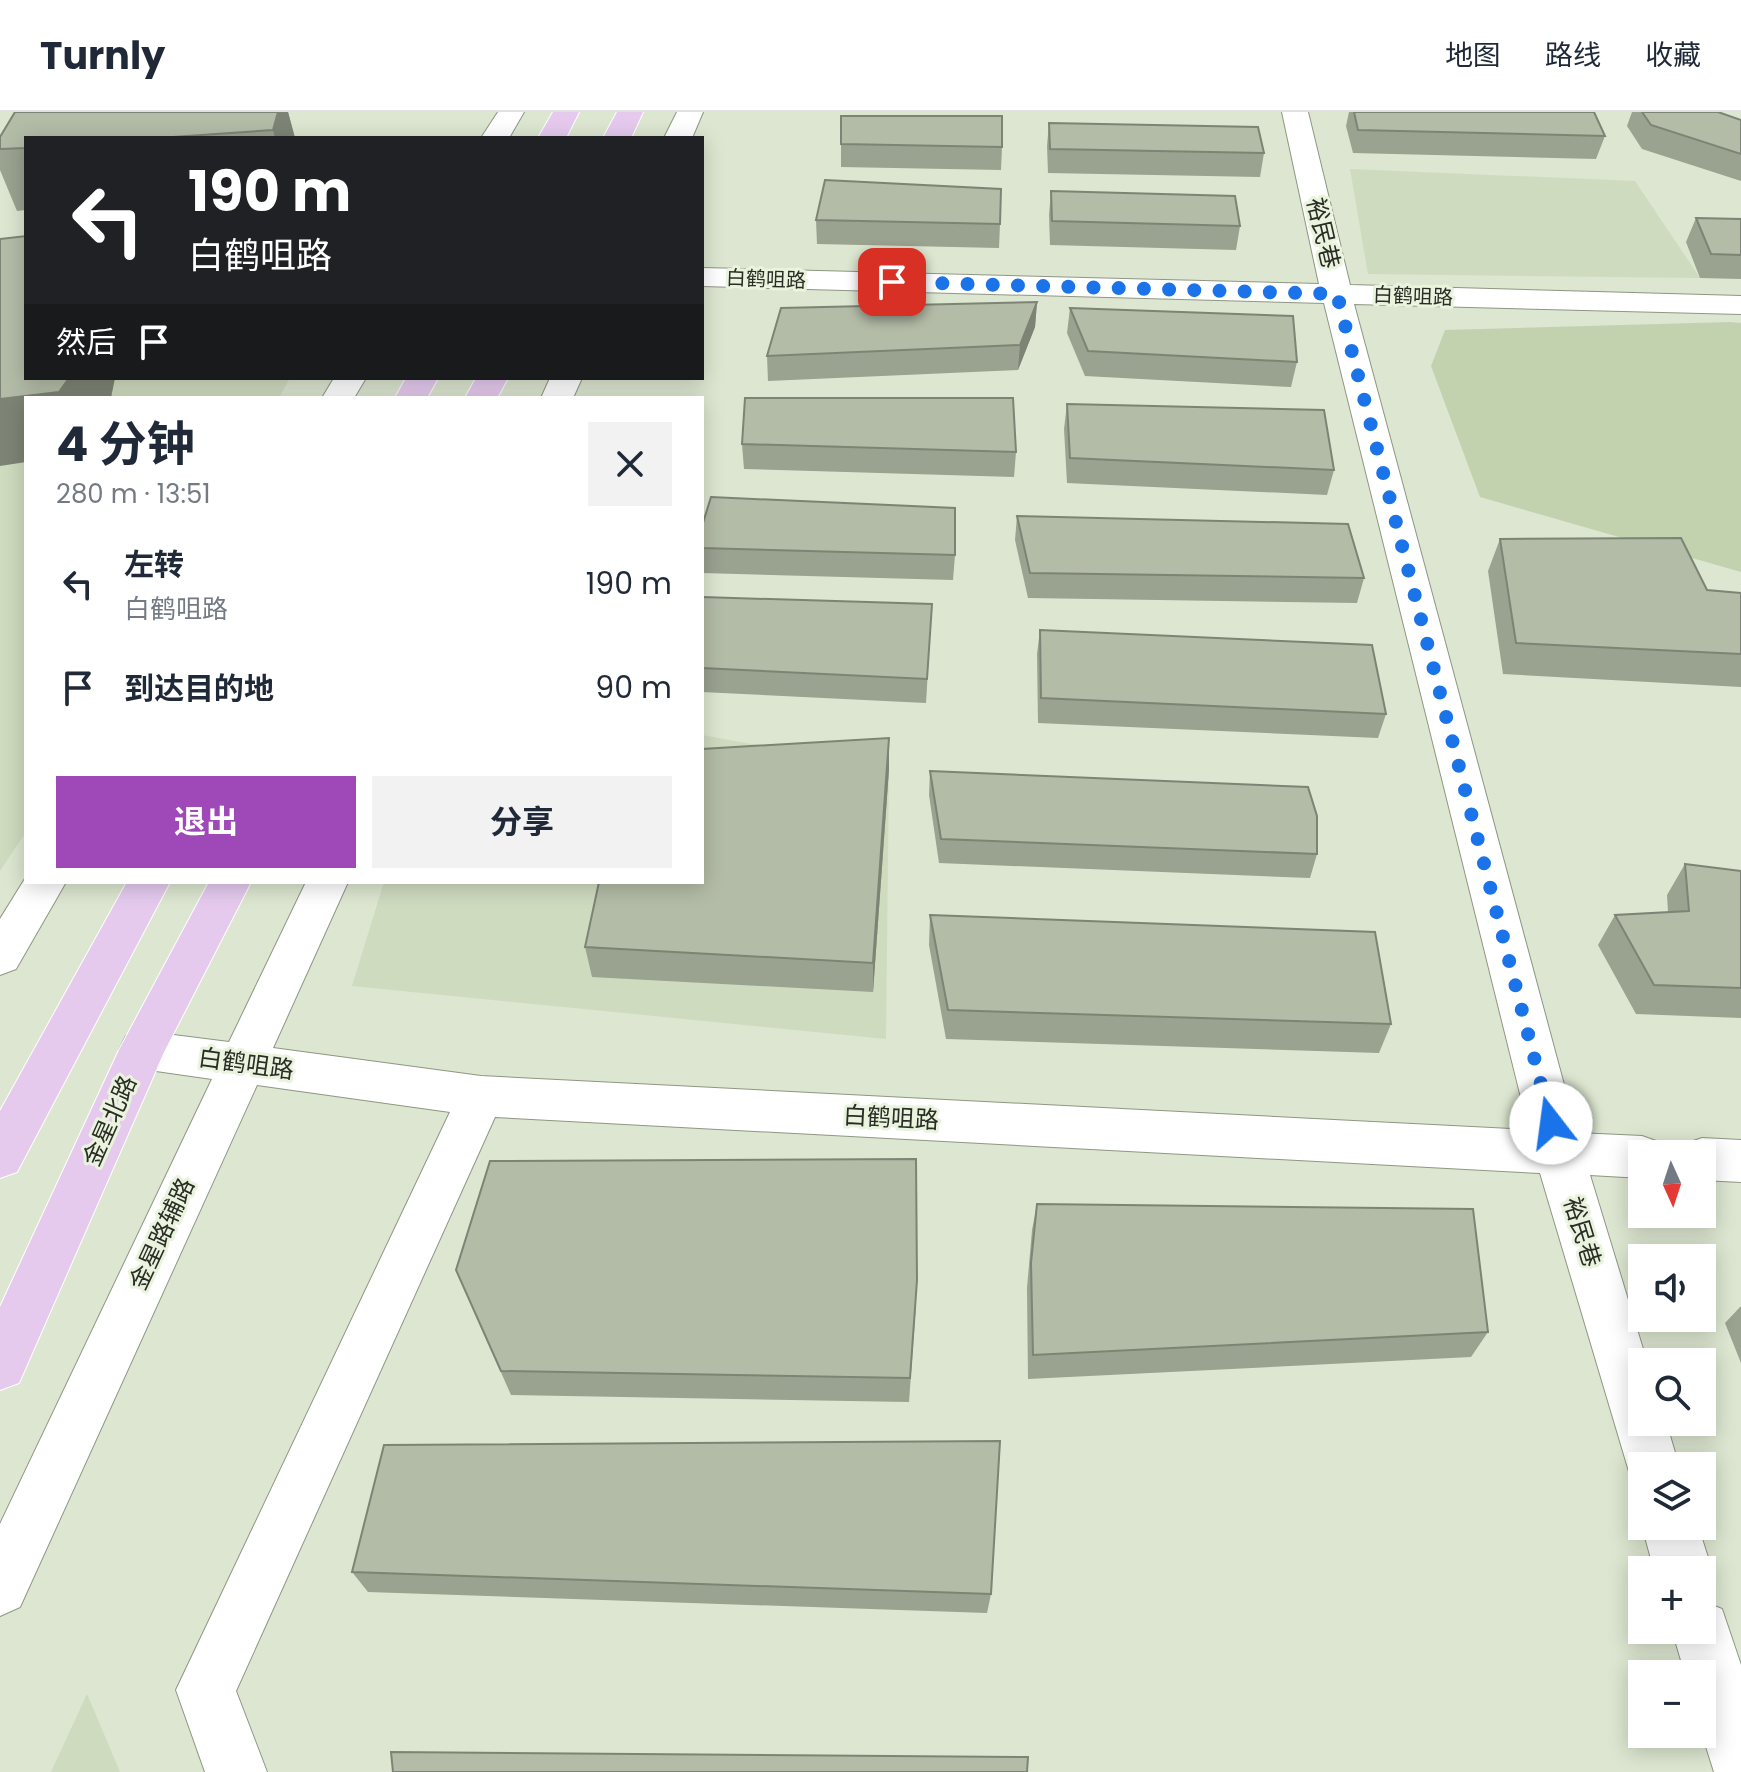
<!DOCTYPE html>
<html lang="zh">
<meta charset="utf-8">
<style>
:root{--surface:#fff;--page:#f2f2f3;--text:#1f2937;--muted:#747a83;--line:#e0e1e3;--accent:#9e49b7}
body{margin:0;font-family:Poppins,"Noto Sans SC",sans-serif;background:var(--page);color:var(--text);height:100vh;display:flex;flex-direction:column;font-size:30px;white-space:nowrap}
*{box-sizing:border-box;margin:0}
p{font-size:26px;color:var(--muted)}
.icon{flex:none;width:44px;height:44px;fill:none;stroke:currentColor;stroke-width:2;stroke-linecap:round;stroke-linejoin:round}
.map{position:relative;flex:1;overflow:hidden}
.drawer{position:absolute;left:24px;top:284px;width:680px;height:488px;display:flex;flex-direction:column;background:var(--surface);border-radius:0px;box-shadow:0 4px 20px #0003}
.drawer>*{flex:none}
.top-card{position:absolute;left:24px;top:24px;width:680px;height:244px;border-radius:0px;box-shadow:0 4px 20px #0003;background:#202124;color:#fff;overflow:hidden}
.needle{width:52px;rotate:177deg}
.fabs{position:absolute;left:1628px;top:1028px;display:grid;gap:16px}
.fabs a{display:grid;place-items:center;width:88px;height:88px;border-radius:0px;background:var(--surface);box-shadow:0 4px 20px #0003;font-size:40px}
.pin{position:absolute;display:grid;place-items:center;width:68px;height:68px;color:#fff;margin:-34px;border-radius:16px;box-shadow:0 4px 12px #0006}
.me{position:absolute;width:88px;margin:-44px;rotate:345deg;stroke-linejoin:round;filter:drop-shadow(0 0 6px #0008)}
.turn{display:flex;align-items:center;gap:28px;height:168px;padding:0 32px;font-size:36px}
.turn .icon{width:104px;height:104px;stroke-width:2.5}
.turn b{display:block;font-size:56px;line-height:68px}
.then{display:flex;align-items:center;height:76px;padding:0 32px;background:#0003;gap:16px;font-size:30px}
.round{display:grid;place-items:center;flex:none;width:84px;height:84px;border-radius:0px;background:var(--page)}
.overview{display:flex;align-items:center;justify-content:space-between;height:136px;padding:0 32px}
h1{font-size:48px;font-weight:700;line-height:60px}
.cta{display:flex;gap:16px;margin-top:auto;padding:16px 32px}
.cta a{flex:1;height:92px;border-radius:0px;background:var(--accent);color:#fff;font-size:32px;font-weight:700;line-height:92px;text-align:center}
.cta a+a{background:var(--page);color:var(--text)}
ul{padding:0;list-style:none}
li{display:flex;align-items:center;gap:24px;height:104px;padding:0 32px}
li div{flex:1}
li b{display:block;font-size:30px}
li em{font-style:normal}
header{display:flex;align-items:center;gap:48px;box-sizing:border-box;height:112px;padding:0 40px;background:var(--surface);border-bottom:2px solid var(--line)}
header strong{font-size:38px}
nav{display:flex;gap:44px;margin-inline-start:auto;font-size:28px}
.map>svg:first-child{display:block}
.built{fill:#cfdbbf}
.green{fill:#c2d2ae}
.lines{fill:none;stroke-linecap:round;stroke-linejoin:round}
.minor-casing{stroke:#8e9783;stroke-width:2}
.major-casing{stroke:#fff;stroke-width:2}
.minor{fill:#fff;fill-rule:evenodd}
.major{fill:#e5caee;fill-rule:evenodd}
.wall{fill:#9aa290}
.shaded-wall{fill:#7d8475}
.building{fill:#b3bca7;stroke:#7d8475;stroke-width:2}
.route{stroke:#1a73e8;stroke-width:14;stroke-dasharray:0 25.2}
.labels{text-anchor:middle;stroke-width:6;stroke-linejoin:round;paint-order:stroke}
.far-street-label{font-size:20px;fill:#292d25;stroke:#e9f3dd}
.street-label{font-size:24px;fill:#292d25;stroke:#e9f3dd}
</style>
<header>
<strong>Turnly</strong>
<nav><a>地图</a><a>路线</a><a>收藏</a></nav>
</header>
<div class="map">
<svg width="1741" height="1660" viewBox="0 0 1741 1660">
<rect width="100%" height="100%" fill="#dce6d0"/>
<g class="built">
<polygon points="1350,57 1635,69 1700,166 1368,162"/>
<polygon points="0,156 26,266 290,266 279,286 26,286 26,720 0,759"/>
<polygon points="702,623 889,657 886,927 352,874 384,770 702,770"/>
<polygon points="87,1582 120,1660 51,1660"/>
</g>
<polygon class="green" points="1730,210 1741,211 1741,460 1480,385 1431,254 1445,218"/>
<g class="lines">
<defs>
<g id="minor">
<polygon points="498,0 524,0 509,26 481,26"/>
<polygon points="677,0 703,0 692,26 664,26"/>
<polygon points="1282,0 1308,0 1350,173 1741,184 1741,202 1354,192 1577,1021 1642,1024 1659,1030 1665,1042 1642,1042 1642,1066 1590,1063 1647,1250 1642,1250 1642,1310 1666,1310 1679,1354 1642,1354 1642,1377 1633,1373 1540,1061 495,1005 236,1579 267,1660 205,1660 176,1578 450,1000 257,973 20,1495 0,1504 0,1412 212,967 142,957 126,952 119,938 126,924 142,919 229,930 306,770 348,770 273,936 481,964 1529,1018 1324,191 702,174 702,156 1319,172"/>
<polygon points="334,266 366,266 354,286 322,286"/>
<polygon points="550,266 582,266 573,286 541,286"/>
<polygon points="26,765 26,770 66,770 16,857 0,863 0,807"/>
<polygon points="1702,1026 1741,1028 1741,1070 1702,1068 1702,1042 1680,1042 1685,1032"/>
<polygon points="1642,1414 1698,1414 1712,1458 1703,1478 1702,1458 1654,1458"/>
<polygon points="1702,1489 1722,1497 1741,1553 1741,1660 1714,1660 1702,1622 1702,1562 1685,1562 1672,1518 1702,1518"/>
</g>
<g id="major">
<polygon points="553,0 579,0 566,26 538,26"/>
<polygon points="617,0 643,0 631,26 603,26"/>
<polygon points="406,266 438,266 427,286 395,286"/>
<polygon points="476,266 508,266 497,286 465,286"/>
<polygon points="127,770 170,770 17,1060 0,1066 0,999"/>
<polygon points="209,770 251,770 164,940 19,1271 0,1278 0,1195 119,938"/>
</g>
</defs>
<use href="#minor" class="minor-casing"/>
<use href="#major" class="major-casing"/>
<use href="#minor" class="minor"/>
<use href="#major" class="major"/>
</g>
<g class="wall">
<polygon points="288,0 295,26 26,26 26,98 17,99 0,58 0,25"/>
<polygon points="1349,0 1594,0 1605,24 1596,47 1353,41 1346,14"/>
<polygon points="1632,0 1718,0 1741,8 1741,69 1642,37 1627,14"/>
<polygon points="1049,11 1264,41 1260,65 1048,61 1047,34"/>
<polygon points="841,32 1002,35 1001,58 841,55"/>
<polygon points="1051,79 1240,114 1236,138 1050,133 1049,103"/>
<polygon points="1696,106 1741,107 1741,167 1700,166 1686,130"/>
<polygon points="816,108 1000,112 999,136 817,132"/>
<polygon points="1037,190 1035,215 1018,258 768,269 767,244"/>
<polygon points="1070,196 1297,250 1291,275 1085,264 1067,221"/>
<polygon points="1067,292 1334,358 1327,383 1067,371 1064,317"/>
<polygon points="742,332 1016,340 1014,365 744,357"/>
<polygon points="1017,404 1364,466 1357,491 1028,486 1015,428"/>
<polygon points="702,414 955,443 953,468 702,461"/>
<polygon points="1500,427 1707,478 1741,481 1741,575 1503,562 1488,459"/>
<polygon points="702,485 932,492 926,591 702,580"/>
<polygon points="1040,518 1386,602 1378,626 1038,611 1037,542"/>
<polygon points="889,626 889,657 873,880 592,865 585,835"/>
<polygon points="930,659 1317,742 1310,766 939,751 929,683"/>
<polygon points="1685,752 1741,759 1741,906 1636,902 1598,833 1615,803 1668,800 1667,783"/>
<polygon points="930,803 1391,912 1379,941 946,927 929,833"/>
<polygon points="1037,1092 1488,1220 1471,1245 1028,1267 1027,1176 1032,1118"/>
<polygon points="456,1158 916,1193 909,1290 511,1283"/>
<polygon points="1741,1194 1741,1251 1725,1211"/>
<polygon points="352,1460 991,1482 987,1501 368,1480"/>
</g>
<g class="shaded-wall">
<polygon points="278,0 288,0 295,26 275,26 273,18"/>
<polygon points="1037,190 1035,215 1018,258 1020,233"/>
<polygon points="69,266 115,266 111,286 26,286 26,350 0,354 0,287"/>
<polygon points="889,626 889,657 873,880 873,851"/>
</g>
<g class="building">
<polygon points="15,0 278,0 273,18 158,26 26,26 26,36 0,37 0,25"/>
<polygon points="1354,0 1594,0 1605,24 1358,18"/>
<polygon points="1642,0 1718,0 1741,8 1741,42 1651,13"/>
<polygon points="841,4 1002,4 1002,35 841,32"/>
<polygon points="1049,11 1258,15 1264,41 1050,37"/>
<polygon points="825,68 1001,77 1000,112 816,108"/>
<polygon points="1051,79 1235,84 1240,114 1052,109"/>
<polygon points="1696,106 1741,107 1741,143 1711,142"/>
<polygon points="26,124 26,266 69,266 59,280 0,287 0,127"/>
<polygon points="1037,190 1020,233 767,244 781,196"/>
<polygon points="1070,196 1293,204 1297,250 1088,239"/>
<polygon points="745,286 1013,286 1016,340 742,332"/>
<polygon points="1067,292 1324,298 1334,358 1070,346"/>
<polygon points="711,385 955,396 955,443 702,436 702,414"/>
<polygon points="1017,404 1348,412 1364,466 1030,461"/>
<polygon points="1681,426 1707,478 1741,481 1741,542 1516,531 1500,427"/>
<polygon points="702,485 932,492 927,567 702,556"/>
<polygon points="1040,518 1372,533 1386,602 1041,586"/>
<polygon points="889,626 873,851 585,835 599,770 702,770 702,637"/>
<polygon points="930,659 1308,675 1317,704 1317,742 941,727"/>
<polygon points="1685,752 1741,759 1741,876 1654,873 1615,803 1689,799"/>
<polygon points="930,803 1375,820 1391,912 948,898"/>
<polygon points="916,1047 917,1168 910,1266 501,1259 456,1158 490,1049"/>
<polygon points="1037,1092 1473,1097 1488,1220 1033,1243 1031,1151"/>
<polygon points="1000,1329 991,1482 352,1460 384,1333"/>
<polygon points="391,1640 1028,1645 1027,1660 393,1660"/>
</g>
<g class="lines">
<polyline class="route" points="892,170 1337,182 1551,1011"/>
</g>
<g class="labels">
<g class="far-street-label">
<text transform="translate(766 167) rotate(2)" y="7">白鹤咀路</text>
<text transform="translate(1413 184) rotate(2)" y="7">白鹤咀路</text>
</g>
<g class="street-label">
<text transform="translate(1323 121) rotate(77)" y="8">裕民巷</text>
<text transform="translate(246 952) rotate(8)" y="8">白鹤咀路</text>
<text transform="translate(891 1006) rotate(3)" y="8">白鹤咀路</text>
<text transform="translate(110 1009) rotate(-66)" y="8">金星北路</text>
<text transform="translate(1582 1120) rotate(73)" y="8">裕民巷</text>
<text transform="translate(162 1122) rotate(-65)" y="8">金星路辅路</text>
</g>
</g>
</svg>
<div class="fabs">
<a><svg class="needle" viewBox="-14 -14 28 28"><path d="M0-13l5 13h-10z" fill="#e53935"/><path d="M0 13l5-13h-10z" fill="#747a83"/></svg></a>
<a><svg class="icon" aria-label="sound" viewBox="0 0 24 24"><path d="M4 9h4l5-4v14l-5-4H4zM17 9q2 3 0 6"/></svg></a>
<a><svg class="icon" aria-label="search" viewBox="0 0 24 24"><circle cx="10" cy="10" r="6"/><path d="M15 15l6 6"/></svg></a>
<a><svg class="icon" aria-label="layers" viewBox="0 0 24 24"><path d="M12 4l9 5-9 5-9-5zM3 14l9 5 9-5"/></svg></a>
<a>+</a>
<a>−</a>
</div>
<div class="pin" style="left:892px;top:170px;background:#d93025"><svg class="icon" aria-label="arrive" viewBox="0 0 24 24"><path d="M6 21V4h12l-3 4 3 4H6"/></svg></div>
<svg class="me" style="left:1551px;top:1011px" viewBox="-20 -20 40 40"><circle r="19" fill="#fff"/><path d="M0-13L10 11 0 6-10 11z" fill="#1a73e8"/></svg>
<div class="top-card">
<div class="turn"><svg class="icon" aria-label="left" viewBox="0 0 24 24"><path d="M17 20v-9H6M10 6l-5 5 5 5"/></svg><div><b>190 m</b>白鹤咀路</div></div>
<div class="then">然后<svg class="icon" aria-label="arrive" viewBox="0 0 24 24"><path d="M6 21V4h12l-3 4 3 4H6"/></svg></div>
</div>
<section class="drawer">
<div class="overview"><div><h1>4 分钟</h1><p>280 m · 13:51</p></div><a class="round"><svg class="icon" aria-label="close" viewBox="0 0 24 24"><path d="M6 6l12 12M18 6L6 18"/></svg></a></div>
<ul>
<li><svg class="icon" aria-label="left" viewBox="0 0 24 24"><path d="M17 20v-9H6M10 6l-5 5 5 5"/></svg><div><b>左转</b><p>白鹤咀路</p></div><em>190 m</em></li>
<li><svg class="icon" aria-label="arrive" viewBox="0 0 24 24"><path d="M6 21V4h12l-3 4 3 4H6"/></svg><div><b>到达目的地</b></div><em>90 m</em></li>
</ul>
<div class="cta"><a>退出</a><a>分享</a></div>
</section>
</div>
